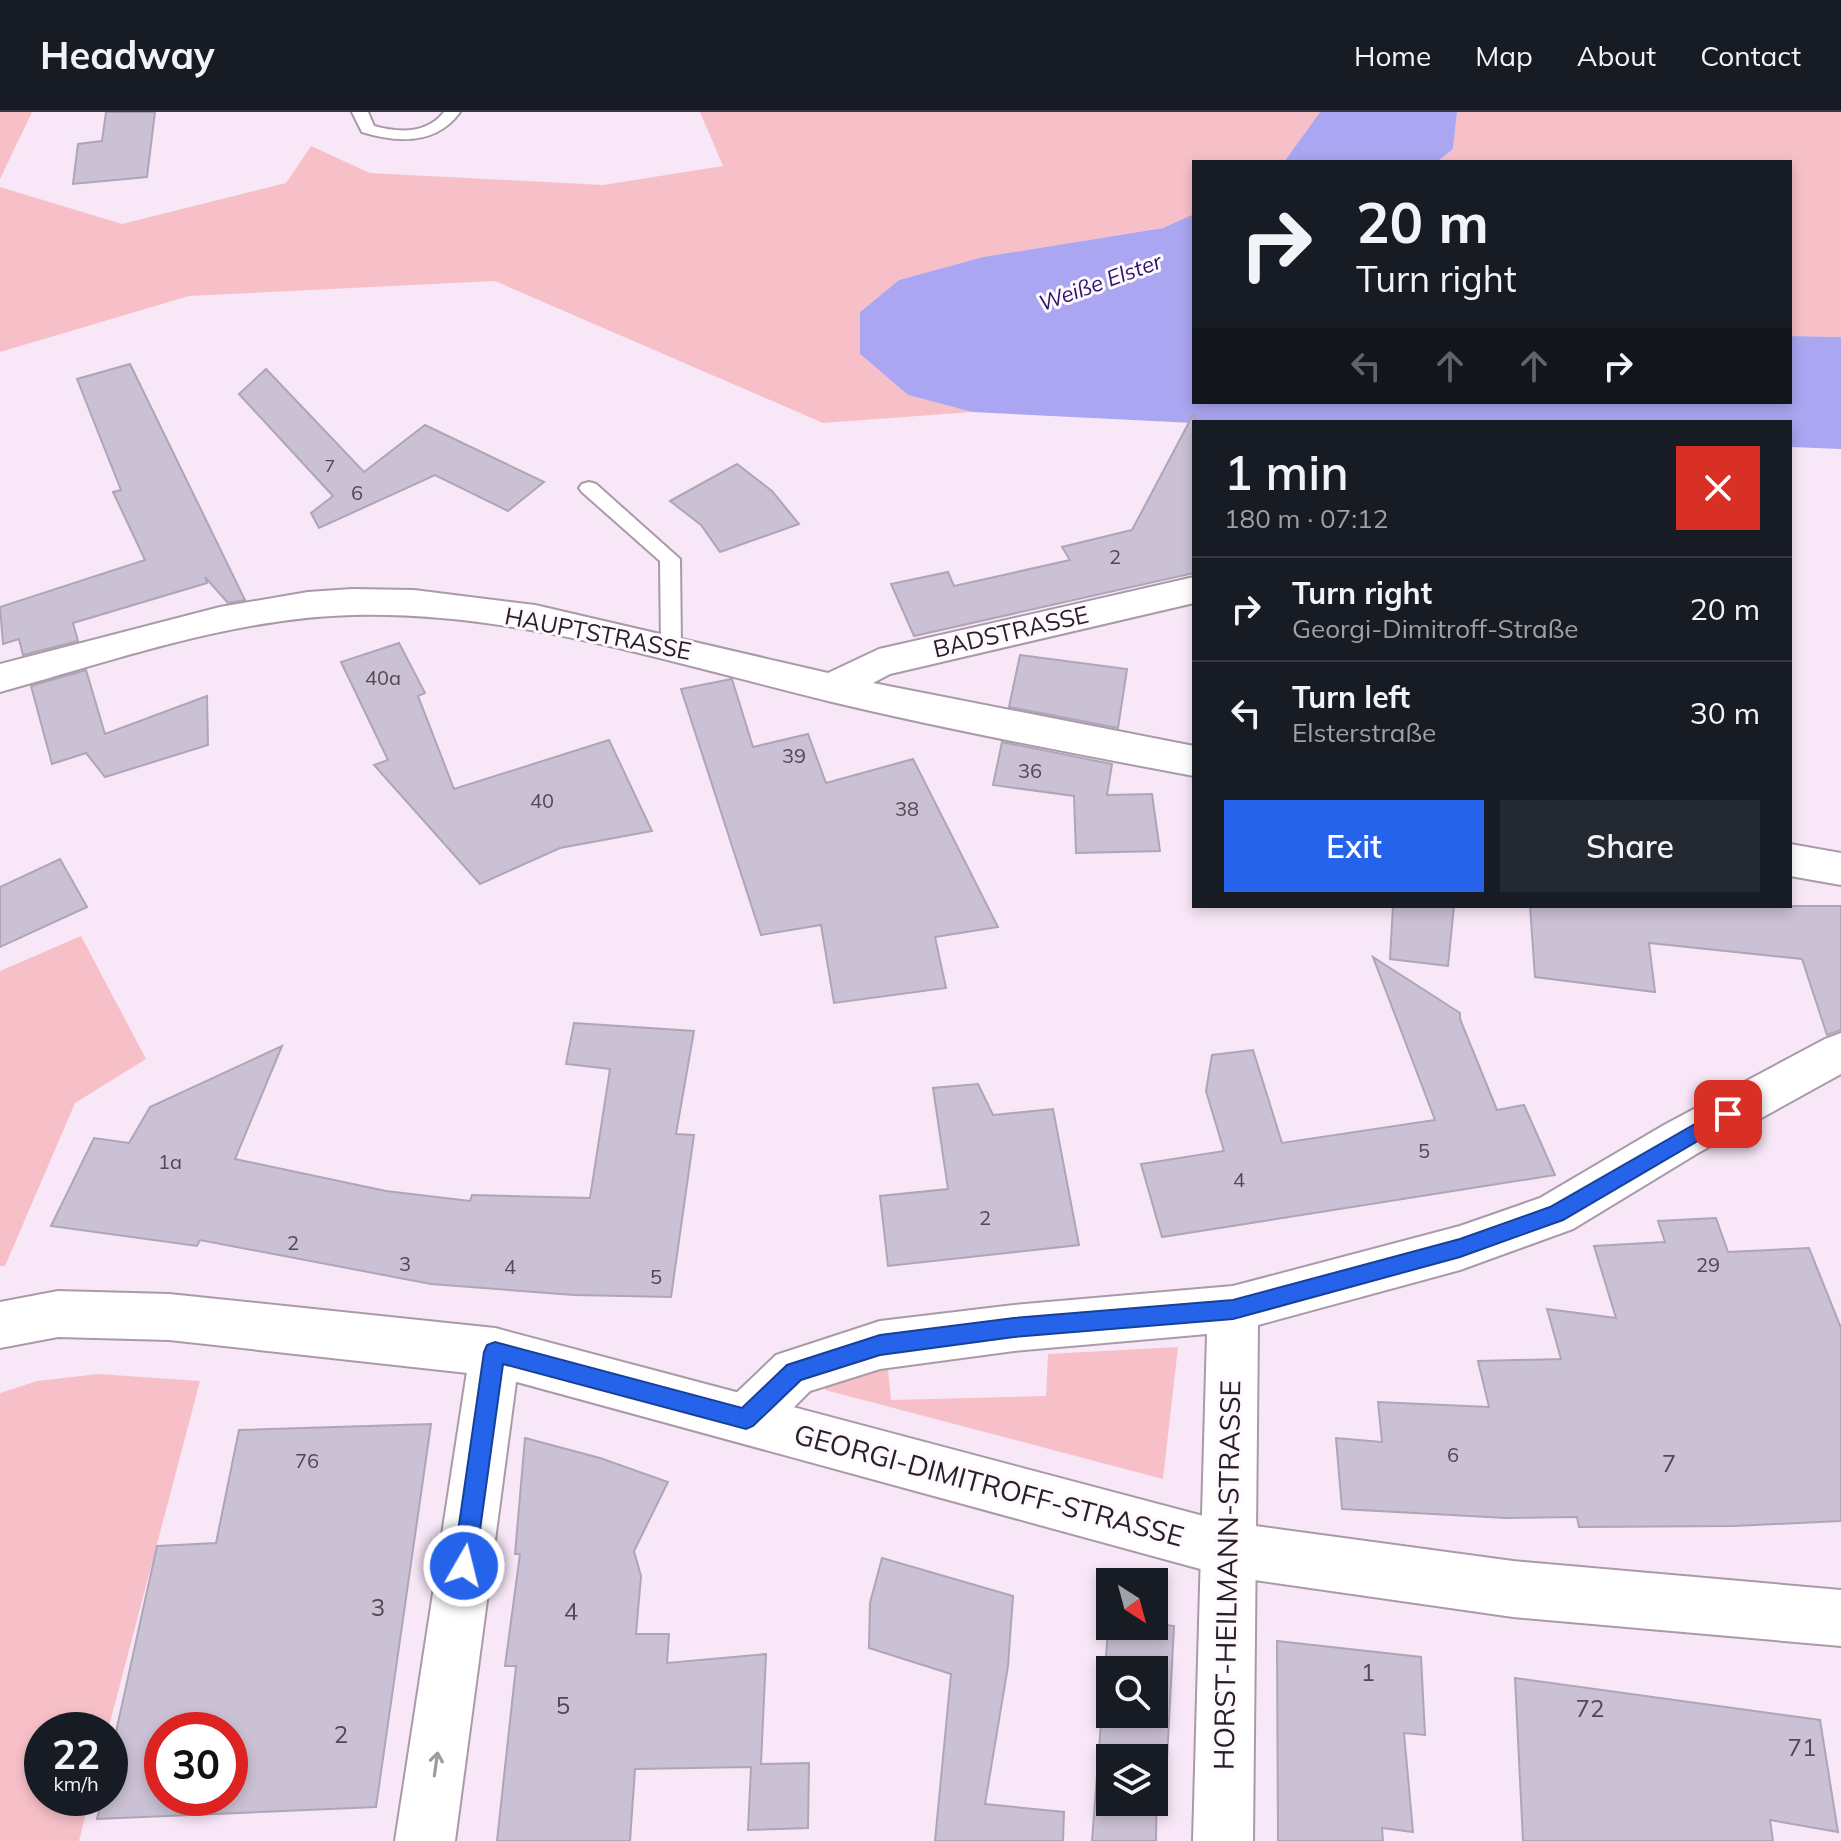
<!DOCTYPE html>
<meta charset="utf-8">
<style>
:root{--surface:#171b24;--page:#242831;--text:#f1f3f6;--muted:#9ea1a6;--line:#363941;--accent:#2563eb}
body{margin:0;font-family:Mulish,sans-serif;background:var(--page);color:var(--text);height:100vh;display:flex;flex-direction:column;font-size:30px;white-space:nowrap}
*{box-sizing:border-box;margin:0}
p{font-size:26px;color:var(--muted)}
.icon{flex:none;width:44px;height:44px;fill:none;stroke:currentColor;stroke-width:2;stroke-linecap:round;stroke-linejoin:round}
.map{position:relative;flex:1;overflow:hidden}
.sheet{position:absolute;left:1192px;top:308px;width:600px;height:488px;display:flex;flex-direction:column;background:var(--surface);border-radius:0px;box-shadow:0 4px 12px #0003}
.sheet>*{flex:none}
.banner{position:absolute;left:1192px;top:48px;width:600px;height:244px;border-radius:0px;box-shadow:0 4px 12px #0003;background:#171b24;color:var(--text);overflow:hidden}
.needle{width:52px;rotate:144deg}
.tools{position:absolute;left:1096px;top:1456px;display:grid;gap:16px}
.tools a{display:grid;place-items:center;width:72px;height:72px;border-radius:0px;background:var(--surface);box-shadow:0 4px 12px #0003;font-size:40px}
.speed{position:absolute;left:24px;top:1600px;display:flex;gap:16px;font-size:40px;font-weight:700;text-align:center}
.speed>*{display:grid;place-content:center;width:104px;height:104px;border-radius:50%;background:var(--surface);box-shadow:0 4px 12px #0003;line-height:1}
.speed small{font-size:20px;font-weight:400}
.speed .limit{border:12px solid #d22;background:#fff;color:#111}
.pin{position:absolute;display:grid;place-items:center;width:68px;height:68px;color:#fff;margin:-34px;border-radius:16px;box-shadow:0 4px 12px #0006}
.me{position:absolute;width:88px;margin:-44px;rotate:8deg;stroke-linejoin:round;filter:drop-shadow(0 0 6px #0008)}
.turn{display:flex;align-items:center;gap:28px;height:168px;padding:0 32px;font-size:36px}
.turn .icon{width:104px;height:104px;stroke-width:2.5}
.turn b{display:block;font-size:56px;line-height:68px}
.lanes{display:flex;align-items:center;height:76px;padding:0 32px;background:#0003;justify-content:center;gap:40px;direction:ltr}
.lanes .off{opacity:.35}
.round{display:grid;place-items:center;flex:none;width:84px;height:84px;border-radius:0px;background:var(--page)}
.headline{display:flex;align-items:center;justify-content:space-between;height:136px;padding:0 32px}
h1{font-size:48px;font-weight:600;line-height:60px}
.cta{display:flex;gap:16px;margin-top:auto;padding:16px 32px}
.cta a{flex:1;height:92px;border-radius:0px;background:var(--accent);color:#fff;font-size:32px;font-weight:600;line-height:92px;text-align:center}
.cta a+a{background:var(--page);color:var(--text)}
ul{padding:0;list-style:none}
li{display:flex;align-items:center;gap:24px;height:104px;padding:0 32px;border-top:2px solid var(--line)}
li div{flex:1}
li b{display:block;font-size:30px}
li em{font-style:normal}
header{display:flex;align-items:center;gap:48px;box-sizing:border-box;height:112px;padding:0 40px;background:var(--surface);border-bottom:2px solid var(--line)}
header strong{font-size:38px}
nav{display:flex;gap:44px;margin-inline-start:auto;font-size:28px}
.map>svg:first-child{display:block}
.green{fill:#f7c0c8}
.water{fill:#aba6f1}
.building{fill:#cac1d4;stroke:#aea5b8;stroke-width:2;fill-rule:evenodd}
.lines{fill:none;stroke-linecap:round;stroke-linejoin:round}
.lane-casing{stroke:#aa9aa9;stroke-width:4}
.street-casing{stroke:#aa9aa9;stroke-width:4}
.secondary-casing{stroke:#aa9aa9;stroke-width:4}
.lane{fill:#fff;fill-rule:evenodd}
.street{fill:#fff;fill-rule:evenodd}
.secondary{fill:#fff;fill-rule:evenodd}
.oneway{stroke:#9e9b9d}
.route{fill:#2563eb;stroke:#184099;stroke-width:2}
.labels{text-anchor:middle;stroke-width:6;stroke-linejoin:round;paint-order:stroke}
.far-number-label{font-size:18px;fill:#504852}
.number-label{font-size:20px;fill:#504852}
.far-water-label{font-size:22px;font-style:italic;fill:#2c166b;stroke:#fff8ff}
.street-label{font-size:24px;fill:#272026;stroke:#fff8ff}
.near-number-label{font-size:24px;fill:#504852}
.near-street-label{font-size:28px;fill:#272026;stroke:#fff8ff}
</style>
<header>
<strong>Headway</strong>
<nav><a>Home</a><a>Map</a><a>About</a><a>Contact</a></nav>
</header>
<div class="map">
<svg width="1841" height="1729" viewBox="0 0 1841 1729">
<rect width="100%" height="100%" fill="#f8e7f7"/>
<g class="green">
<polygon points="0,0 32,0 0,67"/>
<polygon points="700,0 1320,0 1284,50 1194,50 1194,102 1163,116 983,145 899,168 860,200 860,242 908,283 972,300 823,311 495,169 189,184 0,240 0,75 122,112 286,71 311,34 370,61 603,73 723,54"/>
<polygon points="1457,0 1841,0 1841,225 1790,224 1790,50 1437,50 1453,37"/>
<polygon points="81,824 146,947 75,991 5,1154 0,1154 0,859"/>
<polygon points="1178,1235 1163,1367 825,1278 825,1269 888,1257 891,1288 1046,1284 1048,1242"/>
<polygon points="98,1262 200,1269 108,1618 42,1618 42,1686 90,1686 79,1729 0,1729 0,1281 37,1269"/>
</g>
<g class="water">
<polygon points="1320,0 1457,0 1453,37 1437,50 1284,50"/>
<polygon points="1194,102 1194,290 1790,290 1790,224 1841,225 1841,337 1790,335 1790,310 1194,311 972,300 908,283 860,242 860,200 899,168 983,145 1163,116"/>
</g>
<g class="building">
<polygon points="106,0 155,0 147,65 73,72 78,32 102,29"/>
<polygon points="130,252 245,488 228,491 205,465 207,471 73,511 78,529 23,543 19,527 3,532 0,495 145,448 113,380 121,378 77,267"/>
<polygon points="266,257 364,360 425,313 544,370 508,399 435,363 319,416 311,401 333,384 239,282"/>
<polygon points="1194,301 1194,461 914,524 891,472 948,460 954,474 1070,448 1062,435 1132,418"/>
<polygon points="737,352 772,379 799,412 720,440 701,413 670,389"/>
<polygon points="399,531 425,581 418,584 454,677 609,628 652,719 560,736 480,772 374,653 388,648 341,550"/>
<polygon points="1020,543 1127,557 1118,616 1009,595"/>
<polygon points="86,558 105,622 207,584 208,633 105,665 86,641 52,652 31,574"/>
<polygon points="732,567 753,635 808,622 826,671 913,647 998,815 935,825 946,876 834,891 821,813 761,823 681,577"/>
<polygon points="1002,630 1112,652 1107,683 1152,682 1160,739 1076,741 1074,684 993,673"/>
<polygon points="60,747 87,795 0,835 0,775"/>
<polygon points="1393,794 1454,794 1448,854 1390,847"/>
<polygon points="1530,794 1841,794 1841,918 1827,923 1802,847 1649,831 1655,880 1535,865"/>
<polygon points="1373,845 1460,901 1460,907 1497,998 1524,993 1555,1063 1162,1125 1141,1052 1224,1039 1206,979 1212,943 1253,938 1282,1031 1435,1008"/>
<polygon points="574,911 694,919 676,1022 694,1023 671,1185 574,1183 431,1172 200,1128 197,1134 51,1114 94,1026 129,1031 150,995 282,934 235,1047 386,1079 470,1089 472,1083 590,1086 610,957 566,952"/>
<polygon points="978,972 993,1003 1053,997 1079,1133 888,1154 880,1084 948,1077 933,976"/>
<polygon points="1716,1106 1728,1140 1809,1136 1841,1216 1841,1409 1734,1414 1579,1415 1577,1405 1506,1406 1342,1397 1336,1326 1382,1330 1378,1290 1489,1295 1478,1249 1561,1247 1547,1197 1616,1206 1594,1134 1665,1130 1658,1109"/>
<path d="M431 1312 376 1695 97 1707 102 1686H110V1647L157 1434 216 1431 239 1318ZM162 1618H230V1686H162Z"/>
<polygon points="525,1326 600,1346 668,1370 634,1439 641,1464 636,1522 669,1522 667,1551 766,1542 761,1652 809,1651 808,1716 748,1718 751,1655 635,1657 630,1729 497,1729 516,1554 505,1554 520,1442 515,1442"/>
<polygon points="882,1446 1013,1484 1008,1554 985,1692 1064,1700 1063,1729 935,1729 951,1562 869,1536 870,1491"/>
<path d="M1109 1505 1110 1514H1154V1511L1174 1514 1166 1666 1157 1664 1156 1729H1092ZM1110 1558H1154V1602H1110ZM1110 1646H1154V1690H1110Z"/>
<polygon points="1277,1529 1421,1545 1425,1623 1404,1621 1413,1720 1382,1716 1383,1729 1278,1729"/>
<polygon points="1515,1566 1820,1608 1838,1720 1770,1708 1773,1729 1523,1729"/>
</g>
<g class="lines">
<defs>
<g id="lane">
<path d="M352 0H368L374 14C399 21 427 22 444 0H460C436 33 398 31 362 20Z"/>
<polygon points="589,370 596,372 680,447 681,534 678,539 664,539 661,534 660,449 582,380 579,376 582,372"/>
</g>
<g id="street">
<path d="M1194 465V491L890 562 873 571 1194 634V664C1072 641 949 618 828 589 672 551 515 499 353 503 232 506 115 548 0 580V552L220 495 308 480 352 477 414 478 535 493 828 561 879 537Z"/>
<polygon points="1790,732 1841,741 1841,773 1790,764"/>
<polygon points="1841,921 1841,962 1698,1041 1573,1117 1460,1158 1258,1213 1253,1729 1193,1729 1207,1222 1014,1239 880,1257 810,1279 764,1325 746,1332 728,1325 720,1307 728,1289 776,1243 880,1209 1014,1193 1233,1174 1460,1114 1540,1086 1664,1013 1825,927"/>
<polygon points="495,1216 513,1223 520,1240 455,1729 395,1729 470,1240 477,1223"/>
</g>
<polygon id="secondary" points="58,1179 169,1182 495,1216 1226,1410 1513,1449 1841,1478 1841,1534 1513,1505 1226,1464 495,1264 169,1228 58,1225 0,1236 0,1190"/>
</defs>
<use href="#lane" class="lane-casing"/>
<use href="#street" class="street-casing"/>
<use href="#secondary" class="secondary-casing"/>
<use href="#lane" class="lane"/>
<use href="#street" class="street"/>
<use href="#secondary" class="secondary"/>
</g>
<defs><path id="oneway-shaft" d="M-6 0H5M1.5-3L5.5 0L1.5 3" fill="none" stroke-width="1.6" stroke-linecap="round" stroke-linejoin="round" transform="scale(2)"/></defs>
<use class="oneway" href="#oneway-shaft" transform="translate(436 1652) rotate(-82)"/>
<polygon class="route" points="1728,993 1735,996 1737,1002 1735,1007 1563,1108 1460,1145 1233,1207 1014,1225 880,1243 801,1268 753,1314 746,1317 503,1252 475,1454 472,1462 464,1465 456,1462 453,1454 484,1240 487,1233 495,1230 742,1296 787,1253 880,1223 1014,1206 1233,1188 1460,1127 1550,1095"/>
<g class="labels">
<g class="far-number-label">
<text x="330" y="360">7</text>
</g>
<g class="number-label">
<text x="357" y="388">6</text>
<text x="1115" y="452">2</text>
<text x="383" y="573">40a</text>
<text x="794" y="651">39</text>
<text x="1030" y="666">36</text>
<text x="542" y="696">40</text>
<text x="907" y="704">38</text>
<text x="1424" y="1046">5</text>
<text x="170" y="1057">1a</text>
<text x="1239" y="1075">4</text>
<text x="985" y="1113">2</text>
<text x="293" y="1138">2</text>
<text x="405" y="1159">3</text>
<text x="1708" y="1160">29</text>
<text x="510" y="1162">4</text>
<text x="656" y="1172">5</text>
<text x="1453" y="1350">6</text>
<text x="307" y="1356">76</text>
</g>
<g class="far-water-label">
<text transform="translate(1100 170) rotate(-20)" y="8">Weiße Elster</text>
</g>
<g class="street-label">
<text transform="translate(1011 520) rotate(-13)" y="8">BADSTRASSE</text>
<text transform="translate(598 522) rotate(11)" y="8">HAUPTSTRASSE</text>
</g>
<g class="near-number-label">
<text x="1669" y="1360">7</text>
<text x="378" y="1504">3</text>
<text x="571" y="1508">4</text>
<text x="1368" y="1569">1</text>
<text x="563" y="1602">5</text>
<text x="1590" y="1605">72</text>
<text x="341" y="1631">2</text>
<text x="1802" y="1644">71</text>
</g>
<g class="near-street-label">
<text transform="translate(989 1373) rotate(15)" y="10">GEORGI-DIMITROFF-STRASSE</text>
<text transform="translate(1227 1463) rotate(-89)" y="10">HORST-HEILMANN-STRASSE</text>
</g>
</g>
</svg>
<div class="tools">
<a><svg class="needle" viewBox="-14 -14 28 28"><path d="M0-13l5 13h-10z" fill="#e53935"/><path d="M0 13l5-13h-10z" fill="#9ea1a6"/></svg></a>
<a><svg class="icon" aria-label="search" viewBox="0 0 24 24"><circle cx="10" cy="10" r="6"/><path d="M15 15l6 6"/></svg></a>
<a><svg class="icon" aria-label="layers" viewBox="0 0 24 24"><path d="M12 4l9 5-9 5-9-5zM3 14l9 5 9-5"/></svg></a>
</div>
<div class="speed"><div>22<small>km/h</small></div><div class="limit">30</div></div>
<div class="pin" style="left:1728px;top:1002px;background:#d93025"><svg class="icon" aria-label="arrive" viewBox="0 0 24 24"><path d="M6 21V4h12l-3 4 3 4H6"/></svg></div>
<svg class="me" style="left:464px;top:1454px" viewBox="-20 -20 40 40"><circle r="17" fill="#2563eb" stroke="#fff" stroke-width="3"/><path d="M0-11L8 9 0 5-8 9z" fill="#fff"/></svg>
<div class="banner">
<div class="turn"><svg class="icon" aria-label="right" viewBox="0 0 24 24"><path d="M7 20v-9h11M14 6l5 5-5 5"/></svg><div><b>20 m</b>Turn right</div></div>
<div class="lanes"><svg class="icon off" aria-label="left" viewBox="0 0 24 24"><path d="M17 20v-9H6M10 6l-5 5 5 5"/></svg><svg class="icon off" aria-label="ahead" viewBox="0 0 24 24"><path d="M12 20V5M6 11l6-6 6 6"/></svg><svg class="icon off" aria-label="ahead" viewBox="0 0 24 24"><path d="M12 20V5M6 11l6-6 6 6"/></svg><svg class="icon" aria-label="right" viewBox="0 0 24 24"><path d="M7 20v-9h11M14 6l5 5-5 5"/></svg></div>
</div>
<section class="sheet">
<div class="headline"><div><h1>1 min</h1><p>180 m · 07:12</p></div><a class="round" style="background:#d93025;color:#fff"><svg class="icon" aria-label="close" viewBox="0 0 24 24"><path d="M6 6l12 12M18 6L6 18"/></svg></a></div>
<ul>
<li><svg class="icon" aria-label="right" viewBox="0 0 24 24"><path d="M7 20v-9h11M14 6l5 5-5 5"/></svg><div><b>Turn right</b><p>Georgi-Dimitroff-Straße</p></div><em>20 m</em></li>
<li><svg class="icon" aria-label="left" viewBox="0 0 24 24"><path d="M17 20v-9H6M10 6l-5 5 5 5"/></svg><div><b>Turn left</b><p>Elsterstraße</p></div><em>30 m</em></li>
</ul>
<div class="cta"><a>Exit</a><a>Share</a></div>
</section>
</div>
